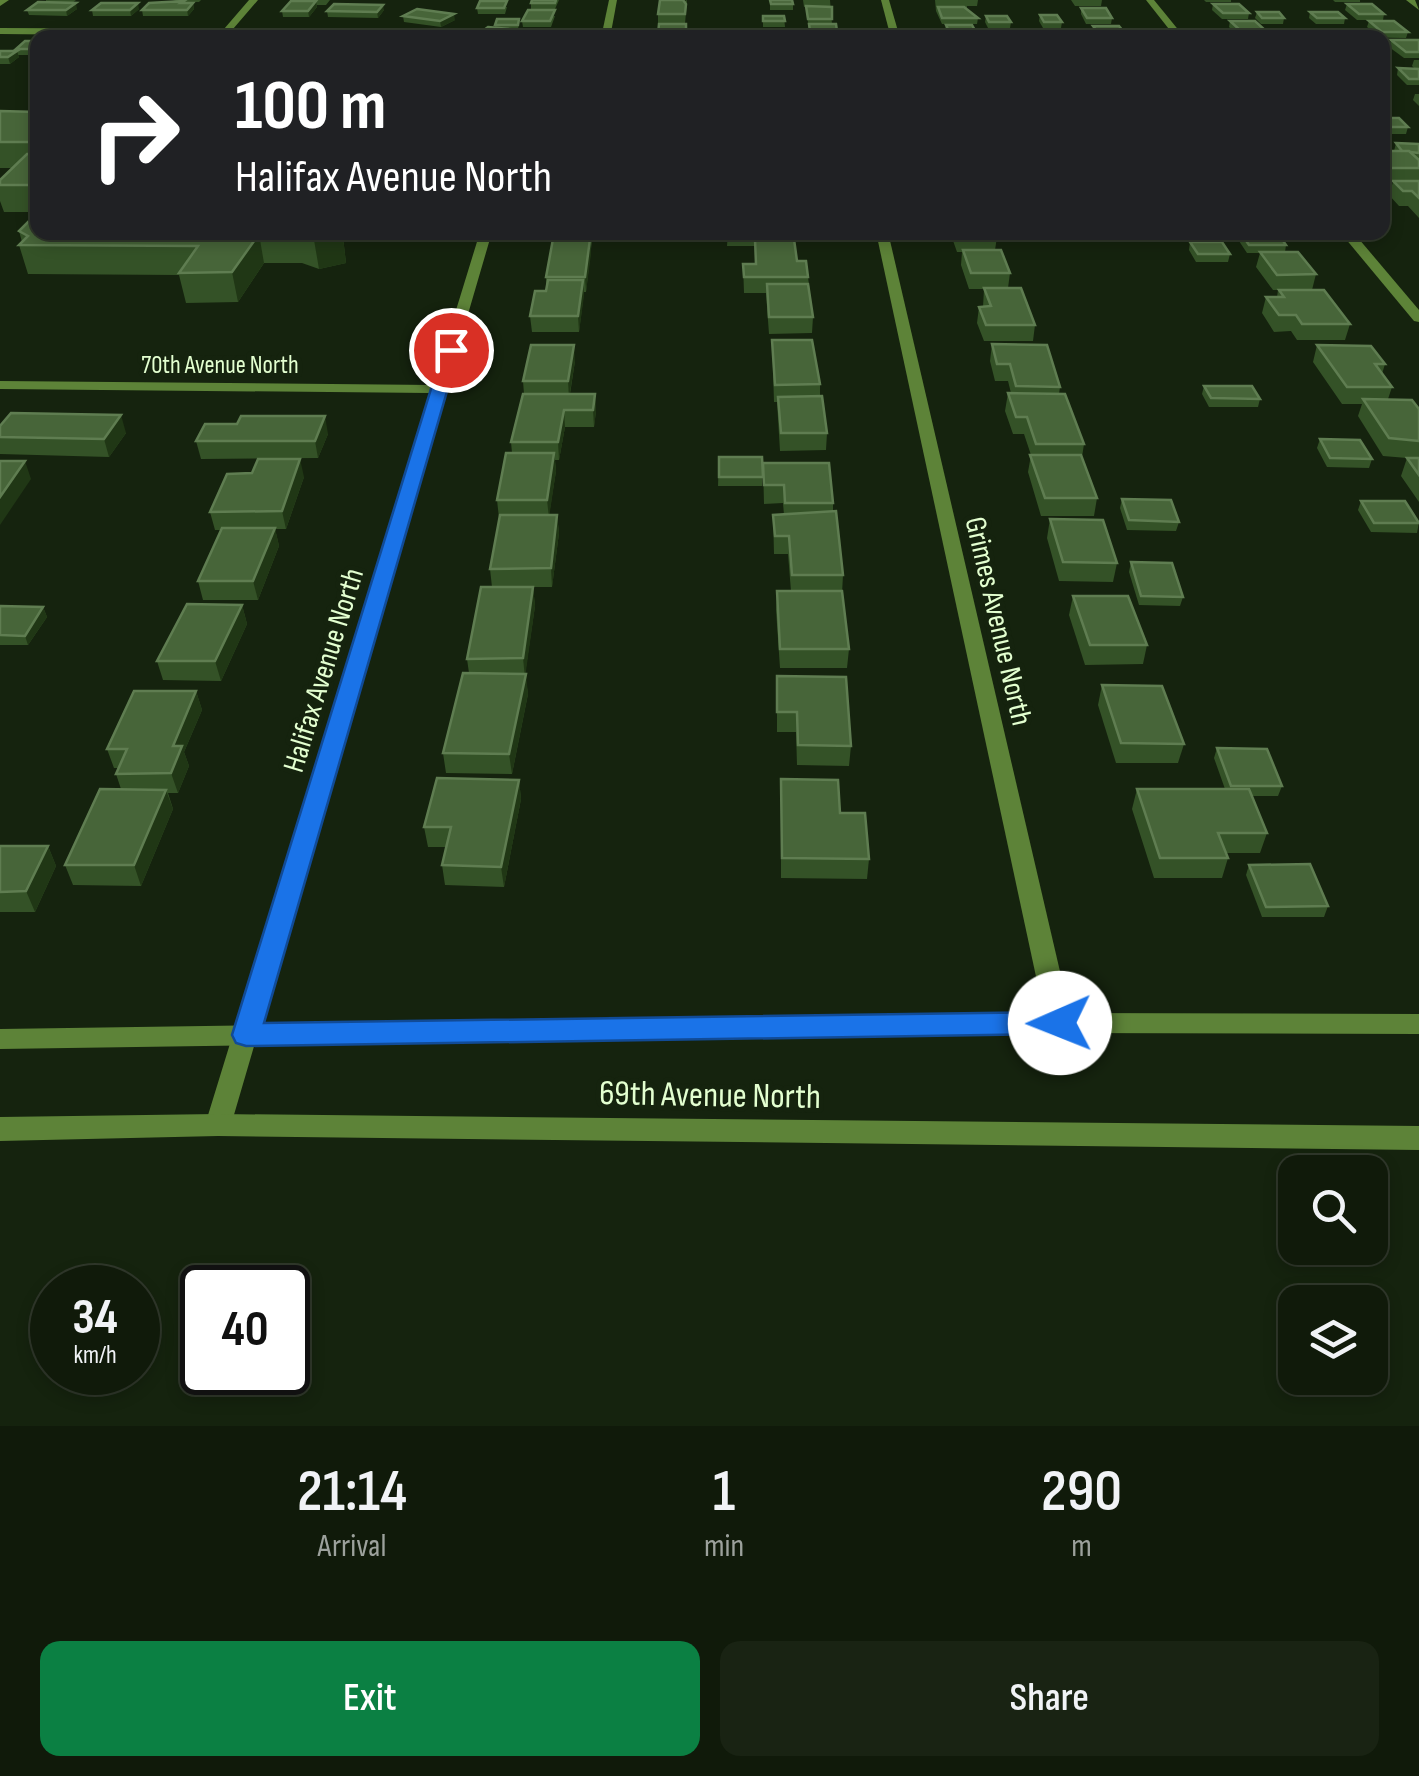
<!DOCTYPE html>
<style>
:root{--surface:#101a0a;--page:#192313;--text:#f1f3f6;--muted:#9ca19c;--line:#30382b;--accent:#0b8043}
body{margin:0;font-family:"Sofia Sans Condensed",sans-serif;background:var(--page);color:var(--text);height:100vh;display:flex;flex-direction:column;font-size:38px;white-space:nowrap}
*{box-sizing:border-box;margin:0}
p{font-size:32px;color:var(--muted)}
.icon{flex:none;width:55px;height:55px;fill:none;stroke:currentColor;stroke-width:2;stroke-linecap:round;stroke-linejoin:round}
.map{position:relative;height:1426px;overflow:hidden}
.details{display:flex;flex-direction:column;background:var(--surface);flex:1}
.details>*{flex:none}
.banner{position:absolute;left:30px;top:30px;width:1360px;height:210px;border-radius:20px;box-shadow:0 5px 15px #0003,0 0 0 2px var(--line);background:#202124;color:#fff;overflow:hidden}
.tools{position:absolute;left:1278px;top:1155px;display:grid;gap:20px}
.tools a{display:grid;place-items:center;width:110px;height:110px;border-radius:20px;background:var(--surface);box-shadow:0 5px 15px #0003,0 0 0 2px var(--line);font-size:50px}
.speed{position:absolute;left:30px;top:1265px;display:flex;gap:20px;font-size:50px;font-weight:700;text-align:center}
.speed>*{display:grid;place-content:center;width:130px;height:130px;border-radius:50%;background:var(--surface);box-shadow:0 5px 15px #0003,0 0 0 2px var(--line);line-height:1}
.speed small{font-size:25px;font-weight:400}
.speed .limit{border:5px solid #111;border-radius:15px;background:#fff;color:#111}
.pin{position:absolute;display:grid;place-items:center;width:85px;height:85px;color:#fff;margin:-42px;border:5px solid #fff;border-radius:50%;box-shadow:0 2px 10px #0007}
.me{position:absolute;width:110px;margin:-55px;rotate:269deg;stroke-linejoin:round;filter:drop-shadow(0 0 8px #0008)}
.turn{display:flex;align-items:center;gap:35px;height:210px;padding:0 40px;font-size:45px}
.turn .icon{width:130px;height:130px;stroke-width:2.5}
.turn b{display:block;font-size:70px;line-height:85px}
.eta{display:flex;justify-content:space-evenly;align-items:center;height:170px;text-align:center}
.eta b{font-size:60px;font-weight:600;line-height:70px}
.button{display:flex;gap:20px;margin-top:auto;padding:20px 40px}
.button a{flex:1;height:115px;border-radius:20px;background:var(--accent);color:#fff;font-size:40px;font-weight:600;line-height:115px;text-align:center}
.button a+a{background:var(--page);color:var(--text)}
.map>svg:first-child{display:block}
.lines{fill:none;stroke-linecap:round;stroke-linejoin:round}
.minor{fill:#5d8338;fill-rule:evenodd}
.tertiary{fill:#5d8338;fill-rule:evenodd}
.wall{fill:#345227}
.shaded-wall{fill:#203715}
.building{fill:#476539;stroke:#5f7d51;stroke-width:2.5}
.route{fill:#1a73e8;stroke:#114b97;stroke-width:2.5}
.labels{text-anchor:middle;stroke-width:10;stroke-linejoin:round;paint-order:stroke}
.far-street-label{font-size:25px;fill:#e3ffd0;stroke:#15230e}
.street-label{font-size:30px;fill:#e3ffd0;stroke:#15230e}
.near-street-label{font-size:35px;fill:#e3ffd0;stroke:#15230e}
</style>
<div class="map">
<svg width="1419" height="1426" viewBox="0 0 1419 1426">
<rect width="100%" height="100%" fill="#15230e"/>
<g class="lines">
<g class="minor">
<polygon points="0,0 9,0 0,6"/>
<polygon points="249,0 258,0 233,29 322,29 395,38 0,34 0,28 224,29"/>
<polygon points="609,0 617,0 610,38 601,38"/>
<polygon points="881,0 889,0 900,38 891,38"/>
<polygon points="1406,0 1415,0 1419,10"/>
<polygon points="480,232 492,232 231,1125 227,1133 218,1136 209,1133 205,1125 430,393 0,389 0,381 433,385"/>
<polygon points="876,232 888,232 1072,1023 1068,1030 1059,1033 1050,1030 1046,1023"/>
</g>
<g class="tertiary">
<polygon points="1146,0 1154,0 1185,38 1176,38"/>
<polygon points="1340,232 1353,232 1419,310 1419,322 1414,321"/>
<polygon points="1059,1013 1419,1014 1419,1034 1059,1033 0,1049 0,1029"/>
<polygon points="218,1114 1419,1126 1419,1150 218,1136 0,1141 0,1117"/>
</g>
</g>
<g class="wall">
<polygon points="46,0 76,0 72,3 77,9 67,16 29,15 27,10 46,2"/>
<polygon points="176,0 201,0 199,2 184,2 184,3 193,3 194,9 188,16 143,16 142,10"/>
<polygon points="295,0 330,0 326,5 317,5 317,7 309,17 283,17 282,11"/>
<polygon points="559,0 555,9 531,9 531,3"/>
<polygon points="687,0 685,24 686,24 686,38 658,38 658,14"/>
<polygon points="770,0 793,4 793,10 770,10"/>
<polygon points="803,0 830,0 832,24 838,38 810,38 806,7 804,7"/>
<polygon points="935,0 978,0 977,6 967,6 967,9 978,18 977,24 942,24 936,11"/>
<polygon points="1071,0 1102,0 1101,6 1075,6"/>
<polygon points="1204,0 1231,0 1231,2 1206,2"/>
<polygon points="1333,0 1360,0 1360,2 1335,2"/>
<polygon points="1213,4 1249,13 1248,19 1222,19 1212,10"/>
<polygon points="1347,4 1384,14 1383,20 1357,20 1345,10"/>
<polygon points="507,7 505,14 478,14 477,8"/>
<polygon points="1081,8 1112,18 1111,24 1086,24 1081,14"/>
<polygon points="139,9 131,16 93,16 92,10"/>
<polygon points="384,10 378,18 328,17 327,11"/>
<polygon points="1257,12 1284,18 1283,24 1261,24 1255,18"/>
<polygon points="1310,12 1345,18 1344,24 1316,24 1309,18"/>
<polygon points="1040,15 1062,22 1061,28 1043,28 1039,21"/>
<polygon points="403,16 455,20 441,27 404,22"/>
<polygon points="555,16 551,27 523,27 522,21"/>
<polygon points="763,16 784,16 785,27 763,27"/>
<polygon points="986,16 1011,22 1010,28 988,28 985,22"/>
<polygon points="519,19 518,31 509,31 509,33 536,35 536,38 481,38 480,33 495,28 495,25"/>
<polygon points="1230,21 1267,32 1265,38 1240,38 1229,27"/>
<polygon points="1369,21 1408,32 1406,38 1348,37 1350,31 1372,31 1367,27"/>
<polygon points="946,25 978,36 978,38 948,38 945,31"/>
<polygon points="1093,26 1127,36 1127,38 1075,38 1075,35 1095,35 1092,32"/>
<polygon points="1285,31 1312,36 1284,38"/>
<polygon points="1391,40 1419,41 1419,58 1404,58 1389,47"/>
<polygon points="38,41 38,55 18,55 19,57 10,64 0,64 0,51 16,51 16,49"/>
<polygon points="1414,60 1419,60 1419,85 1407,85 1397,75 1398,68 1415,69 1412,66"/>
<polygon points="1415,94 1419,94 1419,106 1413,100"/>
<polygon points="0,111 38,112 38,232 346,232 343,237 346,263 319,269 302,263 264,263 238,302 186,303 179,275 28,274 19,245 22,242 19,231 37,212 4,212 0,201 0,180 12,168 0,168"/>
<polygon points="1382,118 1408,127 1406,134 1382,134"/>
<polygon points="1396,143 1419,144 1419,218 1408,206 1399,206 1389,195 1393,182 1382,182 1382,151 1394,151"/>
<polygon points="555,232 593,232 586,292 584,292 579,332 532,332 530,316 546,291 546,277 555,239"/>
<polygon points="728,232 801,232 801,237 760,235 760,239 797,261 808,277 813,317 812,333 769,334 766,293 744,293 743,264 755,264 755,246 727,246"/>
<polygon points="950,232 995,232 997,237 995,250 1010,273 1008,288 1035,325 1033,341 984,341 977,323 979,307 983,307 984,289 969,289 961,265 962,252 957,252"/>
<polygon points="1233,232 1277,232 1286,245 1285,252 1316,274 1312,290 1350,324 1345,340 1297,340 1291,331 1274,332 1262,313 1266,297 1277,297 1278,290 1273,290 1256,267 1260,253 1247,253"/>
<polygon points="1190,242 1230,254 1228,262 1196,262 1189,250"/>
<polygon points="772,340 820,384 820,396 827,433 826,450 780,451 777,402 774,402"/>
<polygon points="992,344 1060,387 1059,394 1084,444 1082,457 1097,498 1094,516 1041,516 1028,472 1031,455 1024,434 1013,434 1005,411 1008,393 1011,393 1008,381 995,381 990,361"/>
<polygon points="1317,345 1385,364 1382,374 1392,387 1388,399 1419,409 1419,502 1401,476 1407,458 1383,456 1358,416 1362,404 1342,404 1313,362"/>
<polygon points="575,361 570,394 595,394 596,411 594,427 565,427 559,460 555,460 556,471 549,515 557,515 559,533 552,587 533,587 535,606 525,674 528,694 512,774 446,773 443,753 469,673 467,659 492,587 490,569 499,518 497,500 512,453 511,442 524,394 523,381"/>
<polygon points="1204,386 1260,399 1258,407 1209,407 1202,394"/>
<polygon points="0,426 126,433 109,457 0,454"/>
<polygon points="328,434 318,458 201,459 196,441"/>
<polygon points="1320,439 1372,459 1369,468 1327,467 1317,448"/>
<polygon points="719,457 762,457 762,486 718,486"/>
<polygon points="763,463 833,503 833,511 843,575 842,594 849,649 847,668 780,668 776,610 777,591 791,591 788,554 774,554 773,515 784,515 783,503 764,504"/>
<polygon points="304,477 286,529 275,529 279,546 258,600 203,600 198,581 221,530 215,530 210,512"/>
<polygon points="1122,499 1179,522 1176,531 1127,530 1120,508"/>
<polygon points="1361,501 1419,522 1417,533 1371,532 1358,510"/>
<polygon points="1050,519 1117,563 1113,582 1059,581 1047,538"/>
<polygon points="1131,562 1183,597 1180,606 1139,605 1129,572"/>
<polygon points="1073,596 1147,645 1143,664 1085,665 1069,615"/>
<polygon points="242,605 247,624 221,681 163,680 157,661"/>
<polygon points="0,607 43,607 47,617 28,645 0,645"/>
<polygon points="777,676 851,746 849,766 797,765 796,732 777,732"/>
<polygon points="1102,685 1184,744 1178,763 1116,763 1098,705"/>
<polygon points="196,691 202,710 184,752 189,766 178,793 168,793 173,809 141,886 73,885 65,865 121,789 116,774 118,768 114,768 107,749"/>
<polygon points="1217,748 1282,786 1278,796 1252,796 1267,833 1260,853 1226,853 1228,858 1222,878 1154,878 1132,809 1137,789 1225,789 1214,758"/>
<polygon points="781,779 840,813 869,859 867,879 781,878"/>
<polygon points="519,780 521,799 504,887 445,885 442,865 446,847 428,847 424,827"/>
<polygon points="0,846 48,846 56,866 35,912 0,912"/>
<polygon points="1249,865 1328,906 1324,917 1262,917 1246,875"/>
</g>
<g class="shaded-wall">
<polygon points="316,1 317,7 309,17 308,11"/>
<polygon points="76,3 77,9 67,16 66,10"/>
<polygon points="138,3 139,9 131,16 130,10"/>
<polygon points="193,3 194,9 188,16 187,10"/>
<polygon points="383,5 384,10 378,18 377,12"/>
<polygon points="454,14 455,20 441,27 440,21"/>
<polygon points="17,51 19,57 10,64 8,57"/>
<polygon points="331,232 346,232 343,237 346,263 319,269 314,240"/>
<polygon points="259,234 264,263 238,302 232,272"/>
<polygon points="590,239 591,254 586,292 585,277"/>
<polygon points="583,280 584,296 579,332 578,316"/>
<polygon points="574,345 575,361 569,398 568,381"/>
<polygon points="595,394 596,411 594,427 593,410"/>
<polygon points="564,410 565,427 559,460 558,442"/>
<polygon points="121,415 126,433 109,457 104,439"/>
<polygon points="325,416 328,434 318,458 315,441"/>
<polygon points="554,453 556,471 549,518 547,500"/>
<polygon points="300,459 304,477 286,529 282,511"/>
<polygon points="25,461 31,479 0,525 0,497"/>
<polygon points="557,515 559,533 552,587 551,568"/>
<polygon points="275,528 279,546 258,600 253,581"/>
<polygon points="533,587 535,606 525,678 523,658"/>
<polygon points="242,605 247,624 221,681 215,661"/>
<polygon points="43,607 47,617 28,645 25,636"/>
<polygon points="526,674 528,694 512,774 509,754"/>
<polygon points="196,691 202,710 184,752 189,766 178,793 171,773 173,746"/>
<polygon points="519,780 521,799 504,887 501,867"/>
<polygon points="166,790 173,809 141,886 134,865"/>
<polygon points="48,846 56,866 35,912 26,891"/>
</g>
<g class="building">
<polygon points="532,0 556,0 555,3 531,3"/>
<polygon points="660,0 683,0 686,4 685,14 658,14"/>
<polygon points="770,0 792,0 793,4 771,4"/>
<polygon points="184,1 181,3 193,3 187,10 142,10 149,3"/>
<polygon points="291,1 316,1 308,11 282,11"/>
<polygon points="480,1 507,1 504,8 477,8"/>
<polygon points="38,2 76,3 66,10 27,10"/>
<polygon points="101,3 138,3 130,10 92,10"/>
<polygon points="334,4 383,5 377,12 327,11"/>
<polygon points="1213,4 1239,4 1249,13 1223,13"/>
<polygon points="1347,4 1372,4 1384,14 1359,14"/>
<polygon points="806,6 832,7 832,19 808,19"/>
<polygon points="938,7 964,7 978,18 942,18"/>
<polygon points="1081,8 1106,8 1112,18 1087,18"/>
<polygon points="417,9 454,14 440,21 403,16"/>
<polygon points="528,10 555,10 550,21 522,21"/>
<polygon points="1257,12 1279,12 1284,18 1262,18"/>
<polygon points="1310,12 1338,12 1345,18 1317,18"/>
<polygon points="1040,15 1057,15 1062,22 1044,22"/>
<polygon points="763,16 784,16 785,21 763,21"/>
<polygon points="986,16 1007,16 1011,22 989,22"/>
<polygon points="497,19 519,19 518,25 495,25"/>
<polygon points="1230,21 1255,21 1267,32 1242,32"/>
<polygon points="1369,21 1394,21 1408,32 1382,32"/>
<polygon points="659,24 686,24 686,35 658,35"/>
<polygon points="809,24 836,24 838,38 811,38"/>
<polygon points="946,25 972,25 978,36 951,36"/>
<polygon points="1093,26 1119,26 1127,36 1101,36"/>
<polygon points="488,27 509,29 502,35 480,33"/>
<polygon points="1285,31 1307,31 1312,36 1291,36"/>
<polygon points="1350,31 1374,31 1381,38 1357,37"/>
<polygon points="514,32 536,35 531,38 500,38"/>
<rect x="690" y="33" width="22" height="5"/>
<polygon points="988,33 1008,33 1010,38 990,38"/>
<rect x="773" y="35" width="22" height="3"/>
<polygon points="1075,35 1097,35 1098,38 1076,38"/>
<polygon points="1391,40 1419,40 1419,52 1406,52"/>
<polygon points="25,41 38,41 38,49 16,49"/>
<polygon points="0,51 17,51 8,57 0,57"/>
<polygon points="1398,68 1419,69 1419,79 1409,79"/>
<polygon points="0,111 38,112 38,142 0,142"/>
<polygon points="1382,118 1399,118 1408,127 1382,127"/>
<polygon points="1396,143 1419,144 1419,153 1402,151"/>
<polygon points="1382,151 1409,151 1419,160 1419,168 1382,168"/>
<polygon points="27,154 38,154 38,185 0,185 0,180"/>
<polygon points="1393,181 1419,181 1419,198 1412,191 1403,191"/>
<polygon points="38,212 38,232 342,232 342,234 314,240 296,234 259,234 232,272 179,273 198,246 19,245 28,236 19,231"/>
<rect x="728" y="232" width="32" height="6"/>
<polygon points="957,232 995,232 997,237 959,237"/>
<polygon points="1240,232 1277,232 1286,245 1249,245"/>
<polygon points="553,239 590,239 585,277 546,277"/>
<polygon points="755,239 794,239 797,261 806,261 808,277 744,277 743,264 756,264"/>
<polygon points="1190,242 1222,242 1230,254 1198,254"/>
<polygon points="963,250 1001,250 1010,273 971,273"/>
<polygon points="1260,252 1298,252 1316,274 1277,275"/>
<polygon points="548,280 583,280 578,316 530,316 535,291 546,291"/>
<polygon points="767,284 808,284 813,317 769,317"/>
<polygon points="984,288 1021,288 1035,325 986,325 979,307 991,306"/>
<polygon points="1279,290 1324,290 1350,324 1302,324 1296,315 1279,315 1266,297 1284,297"/>
<polygon points="772,340 812,340 820,384 775,385"/>
<polygon points="992,344 1047,345 1060,387 1016,386 1010,364 997,364"/>
<polygon points="531,345 574,345 568,381 523,381"/>
<polygon points="1317,345 1371,346 1385,364 1375,364 1392,387 1347,387"/>
<polygon points="1204,386 1252,386 1260,399 1211,398"/>
<polygon points="1008,393 1065,394 1084,444 1036,444 1027,417 1016,417"/>
<polygon points="523,394 595,394 593,410 564,410 558,442 511,442"/>
<polygon points="822,396 827,433 781,433 778,397"/>
<polygon points="1363,399 1412,400 1419,409 1419,441 1389,438"/>
<polygon points="11,413 121,415 104,439 0,437 0,426"/>
<polygon points="241,416 325,416 315,441 196,441 205,424 237,424"/>
<polygon points="1320,439 1360,440 1372,459 1330,458"/>
<polygon points="506,453 554,453 547,500 497,500"/>
<polygon points="1030,455 1081,455 1097,498 1045,498"/>
<polygon points="719,457 762,457 763,477 719,477"/>
<polygon points="1407,458 1419,458 1419,475"/>
<polygon points="258,459 300,459 282,511 210,512 227,474 252,473"/>
<polygon points="0,461 25,461 0,497"/>
<polygon points="763,463 829,463 833,503 785,503 784,485 764,485"/>
<polygon points="1122,499 1171,500 1179,522 1129,520"/>
<polygon points="1361,501 1405,501 1419,523 1374,523"/>
<polygon points="836,511 843,575 792,575 789,536 775,536 773,515"/>
<polygon points="500,515 557,515 551,568 490,569"/>
<polygon points="1050,519 1103,520 1117,563 1063,562"/>
<polygon points="222,528 275,528 253,581 198,581"/>
<polygon points="1131,562 1172,563 1183,597 1141,596"/>
<polygon points="481,587 533,587 523,658 467,659"/>
<polygon points="777,591 842,591 849,649 780,649"/>
<polygon points="1073,596 1128,596 1147,645 1090,645"/>
<polygon points="187,604 242,605 215,661 157,661"/>
<polygon points="0,607 0,606 43,607 25,636 0,635"/>
<polygon points="463,673 526,674 509,754 443,753"/>
<polygon points="777,676 846,677 851,746 798,745 797,712 777,712"/>
<polygon points="1102,685 1162,686 1184,744 1121,743"/>
<polygon points="134,691 196,691 173,746 182,746 171,773 116,774 127,749 107,749"/>
<polygon points="1217,748 1267,749 1282,786 1231,786"/>
<polygon points="437,778 519,780 501,867 442,865 451,827 424,827"/>
<polygon points="781,779 838,780 840,813 865,813 869,859 782,858"/>
<polygon points="100,789 166,790 134,865 65,865"/>
<polygon points="1137,789 1249,789 1267,833 1218,833 1228,858 1160,858"/>
<polygon points="0,846 48,846 26,891 0,892"/>
<polygon points="1310,864 1328,906 1266,907 1249,865"/>
</g>
<polygon class="route" points="451,346 459,350 264,1023 1060,1012 1070,1015 1074,1023 1070,1031 1060,1034 246,1046 236,1043 232,1035 443,350"/>
<g class="labels">
<g class="far-street-label">
<text x="220" y="373">70th Avenue North</text>
</g>
<g class="street-label">
<text transform="translate(999 621) rotate(77)" y="10">Grimes Avenue North</text>
<text transform="translate(323 670) rotate(-73)" y="10">Halifax Avenue North</text>
</g>
<g class="near-street-label">
<text transform="translate(710 1094) rotate(1)" y="12">69th Avenue North</text>
</g>
</g>
</svg>
<div class="tools">
<a><svg class="icon" aria-label="search" viewBox="0 0 24 24"><circle cx="10" cy="10" r="6"/><path d="M15 15l6 6"/></svg></a>
<a><svg class="icon" aria-label="layers" viewBox="0 0 24 24"><path d="M12 4l9 5-9 5-9-5zM3 14l9 5 9-5"/></svg></a>
</div>
<div class="speed"><div>34<small>km/h</small></div><div class="limit">40</div></div>
<div class="pin" style="left:451px;top:350px;background:#d93025"><svg class="icon" aria-label="arrive" viewBox="0 0 24 24"><path d="M6 21V4h12l-3 4 3 4H6"/></svg></div>
<svg class="me" style="left:1060px;top:1023px" viewBox="-20 -20 40 40"><circle r="19" fill="#fff"/><path d="M0-13L10 11 0 6-10 11z" fill="#1a73e8"/></svg>
<div class="banner">
<div class="turn"><svg class="icon" aria-label="right" viewBox="0 0 24 24"><path d="M7 20v-9h11M14 6l5 5-5 5"/></svg><div><b>100 m</b>Halifax Avenue North</div></div>
</div>
</div>
<section class="details">
<div class="eta">
<div><b>21:14</b><p>Arrival</p></div>
<div><b>1</b><p>min</p></div>
<div><b>290</b><p>m</p></div>
</div>
<div class="button"><a>Exit</a><a>Share</a></div>
</section>
